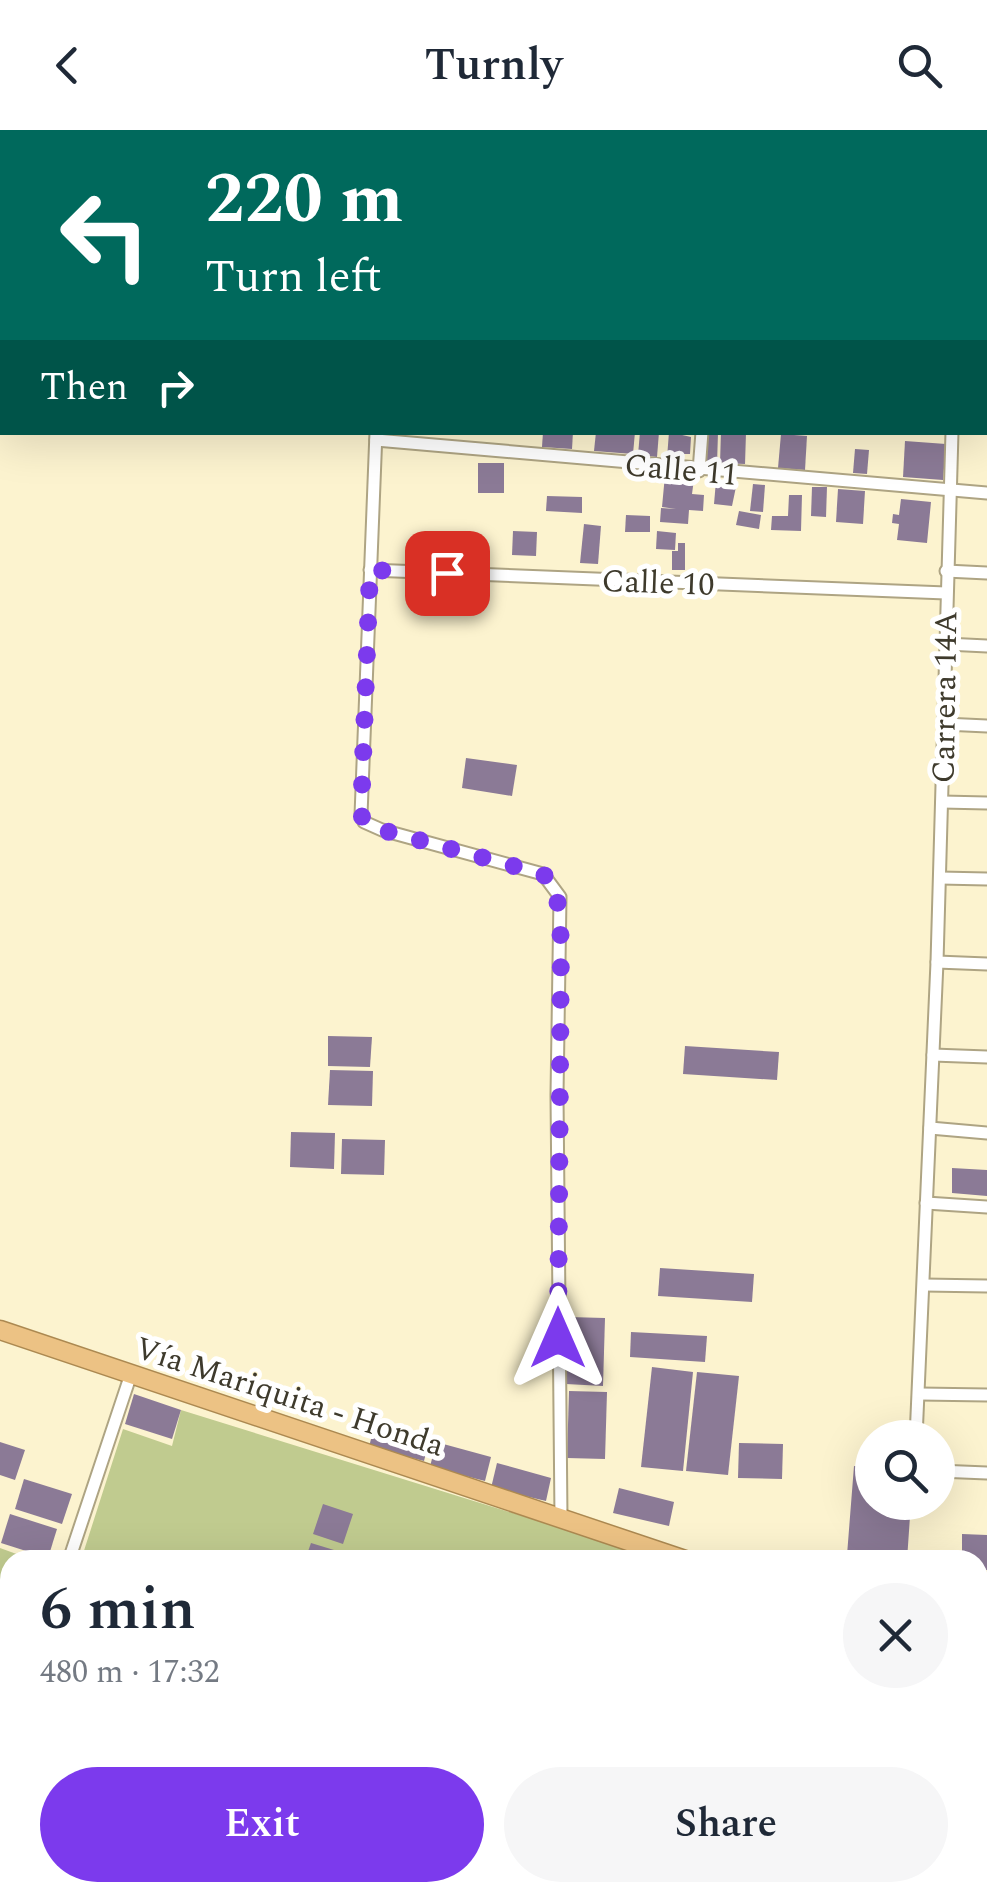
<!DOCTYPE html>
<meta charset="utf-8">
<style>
:root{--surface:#fff;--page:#f6f6f7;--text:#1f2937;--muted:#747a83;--accent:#7c3aed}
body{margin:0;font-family:Spectral,serif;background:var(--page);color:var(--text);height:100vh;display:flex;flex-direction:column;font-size:38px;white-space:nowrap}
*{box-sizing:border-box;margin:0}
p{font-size:32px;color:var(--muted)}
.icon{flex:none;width:55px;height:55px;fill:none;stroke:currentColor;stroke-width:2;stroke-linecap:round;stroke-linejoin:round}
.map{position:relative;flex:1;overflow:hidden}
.drawer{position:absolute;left:0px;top:1420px;width:988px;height:352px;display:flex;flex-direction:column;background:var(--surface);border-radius:30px 30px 0 0;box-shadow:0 10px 40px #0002}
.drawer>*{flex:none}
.guide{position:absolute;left:0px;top:0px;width:988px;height:305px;box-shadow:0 10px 40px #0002;background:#00695c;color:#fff;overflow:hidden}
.fabs{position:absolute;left:855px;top:1290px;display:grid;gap:20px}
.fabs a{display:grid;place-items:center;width:100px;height:100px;border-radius:50%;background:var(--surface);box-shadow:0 10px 40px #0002;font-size:50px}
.pin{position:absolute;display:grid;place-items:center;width:85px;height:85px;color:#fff;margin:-42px;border-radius:20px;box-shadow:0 5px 15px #0006}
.me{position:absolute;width:110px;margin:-55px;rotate:0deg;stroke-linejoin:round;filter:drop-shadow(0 0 8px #0008)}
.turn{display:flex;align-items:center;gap:35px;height:210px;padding:0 40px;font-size:45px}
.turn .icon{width:130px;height:130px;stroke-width:2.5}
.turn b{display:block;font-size:70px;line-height:85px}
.then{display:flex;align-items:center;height:95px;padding:0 40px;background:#0003;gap:20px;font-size:38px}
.round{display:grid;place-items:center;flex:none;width:105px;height:105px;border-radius:52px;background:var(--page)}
.headline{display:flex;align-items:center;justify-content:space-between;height:170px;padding:0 40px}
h1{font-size:60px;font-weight:600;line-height:75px}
.action{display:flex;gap:20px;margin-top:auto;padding:20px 40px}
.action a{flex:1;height:115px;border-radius:60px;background:var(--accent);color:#fff;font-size:40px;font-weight:600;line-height:115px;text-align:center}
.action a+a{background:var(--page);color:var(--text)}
header{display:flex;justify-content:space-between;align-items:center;height:130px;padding:0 40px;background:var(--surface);font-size:45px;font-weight:600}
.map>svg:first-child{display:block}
.green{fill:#c0cb8f}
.building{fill:#8b7a96}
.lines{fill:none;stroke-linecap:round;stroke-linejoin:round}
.minor-casing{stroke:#aea483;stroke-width:15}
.trunk-casing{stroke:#ac8951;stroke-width:21}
.path{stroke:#b0a98e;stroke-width:2.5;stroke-dasharray:8 8;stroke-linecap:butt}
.minor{stroke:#fff;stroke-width:11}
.trunk{stroke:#ecc284;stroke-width:18}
.route{stroke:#7c3aed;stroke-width:18;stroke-dasharray:0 32.4}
.labels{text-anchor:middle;stroke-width:10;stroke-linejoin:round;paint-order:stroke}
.street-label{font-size:32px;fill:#3e3a2c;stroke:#fff}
</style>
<header><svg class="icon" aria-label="back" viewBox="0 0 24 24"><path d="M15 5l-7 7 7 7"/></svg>Turnly<svg class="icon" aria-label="search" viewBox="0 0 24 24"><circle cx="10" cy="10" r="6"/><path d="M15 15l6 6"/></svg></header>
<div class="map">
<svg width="987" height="1772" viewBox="0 0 987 1772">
<rect width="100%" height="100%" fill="#fcf3cf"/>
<g class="green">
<polygon points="181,1280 664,1430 81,1430 123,1299 172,1316"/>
<polygon points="0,1418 33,1430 10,1430 10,1571 0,1601"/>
<polygon points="987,1634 987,1772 864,1772 844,1763 978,1762 978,1640"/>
<polygon points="10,1649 10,1762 729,1763 710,1772 0,1772 0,1679"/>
</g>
<g class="building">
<polygon points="543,302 573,302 572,319 542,317"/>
<polygon points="596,302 635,302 633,324 594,321"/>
<polygon points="640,302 659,302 657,327 638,325"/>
<polygon points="669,302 691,307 690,324 684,324 683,330 667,328"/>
<polygon points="704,302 718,302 717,334 703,333"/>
<polygon points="721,302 746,302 745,334 720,333"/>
<polygon points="781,304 807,306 805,340 778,338"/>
<polygon points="905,311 946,314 943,350 903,347"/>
<polygon points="855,319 869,320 867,344 853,343"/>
<rect x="478" y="333" width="26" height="30"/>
<polygon points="665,345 694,349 692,364 704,365 703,381 689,380 688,394 660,392 661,378 676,379 662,377"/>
<polygon points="716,351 737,352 732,376 714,374"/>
<polygon points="753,354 765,355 763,382 750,381"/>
<polygon points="812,357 827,357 826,387 811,386"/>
<polygon points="838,359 865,361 863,394 836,392"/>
<polygon points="789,365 802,365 801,401 771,400 772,386 788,386"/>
<polygon points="547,366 582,367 582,383 546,381"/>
<polygon points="901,369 931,372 927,413 897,410 899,394 892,393 893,384 899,385"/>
<polygon points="739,381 761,385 759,399 736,395"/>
<polygon points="626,385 650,386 650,402 625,402"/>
<polygon points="584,394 601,396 598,434 580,433"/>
<polygon points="513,401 537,402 536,426 512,425"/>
<polygon points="657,401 676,403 675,420 656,419"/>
<polygon points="678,413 685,413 685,440 672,440 672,421 678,421"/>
<polygon points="466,628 517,635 512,666 462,658"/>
<polygon points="328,906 372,907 370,937 328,936"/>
<polygon points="685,916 779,922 777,950 683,944"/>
<polygon points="330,940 373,941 372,976 328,975"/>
<polygon points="291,1002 335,1003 334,1039 290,1037"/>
<polygon points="342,1009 385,1010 384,1045 341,1044"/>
<polygon points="952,1038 987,1040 987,1066 952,1063"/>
<polygon points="660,1138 754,1144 752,1172 658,1166"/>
<polygon points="568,1187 605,1188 603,1256 566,1254"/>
<polygon points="631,1202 707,1206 705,1232 630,1227"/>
<polygon points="652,1237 693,1242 683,1341 641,1337"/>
<polygon points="697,1242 739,1246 728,1345 686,1341"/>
<polygon points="569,1261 607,1262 605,1329 567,1328"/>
<polygon points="134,1264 181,1280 172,1309 125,1294"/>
<polygon points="375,1293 430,1307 424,1331 369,1317"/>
<polygon points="0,1312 25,1320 15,1350 0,1345"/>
<polygon points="436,1312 491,1327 485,1351 430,1337"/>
<polygon points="739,1313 783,1314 782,1349 738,1348"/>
<polygon points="497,1333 551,1348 546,1371 491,1358"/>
<polygon points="854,1336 872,1338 872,1372 911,1372 907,1430 847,1425"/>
<polygon points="24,1349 72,1364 62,1394 15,1379"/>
<polygon points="619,1358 674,1372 669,1396 613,1383"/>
<polygon points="323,1374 353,1384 343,1414 313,1404"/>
<polygon points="10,1384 57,1399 48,1428 1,1413"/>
<polygon points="962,1404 987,1405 987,1440 978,1440 978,1430 962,1430"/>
<polygon points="311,1413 334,1420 331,1430 305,1430"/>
<polygon points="754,1762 774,1762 775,1765 764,1772 745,1772 743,1769"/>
</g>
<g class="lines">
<defs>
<g id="minor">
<polyline points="714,0 749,2"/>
<polyline points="386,2 386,0"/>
<polyline points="965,2 965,0"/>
<polyline points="985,16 987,16"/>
<polyline points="985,216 987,216"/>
<polyline points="985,290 987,290"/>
<polyline points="376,302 361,685 364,692 382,700 543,744 560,767 557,965 561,1388"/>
<polyline points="376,310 987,363"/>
<polyline points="699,341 702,302"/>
<polyline points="370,440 946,463"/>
<polyline points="946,441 987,443"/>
<polyline points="946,514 987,516"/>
<polyline points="944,594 987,596"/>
<polyline points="942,672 987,673"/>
<polyline points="940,748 987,749"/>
<polyline points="937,832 987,834"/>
<polyline points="933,925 987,927"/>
<polyline points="930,998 987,1003"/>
<polyline points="926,1073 987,1077"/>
<polyline points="924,1155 987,1156"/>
<polyline points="920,1264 987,1265"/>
<polyline points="916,1308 937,832 952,302"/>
<polyline points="938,1341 987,1343"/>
<polyline points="69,1430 131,1244"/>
<polyline points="0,1638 10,1605"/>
</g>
<g id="trunk">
<polyline points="0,1200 685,1430"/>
<polyline points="978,1528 987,1531"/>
</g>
</defs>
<use href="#minor" class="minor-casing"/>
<use href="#trunk" class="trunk-casing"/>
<polyline class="path" points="985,92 987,92"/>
<use href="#minor" class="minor"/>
<use href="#trunk" class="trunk"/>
</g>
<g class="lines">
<polyline class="route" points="447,443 370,440 361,684 364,692 382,700 543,744 556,756 561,810 558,1208"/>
</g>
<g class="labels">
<g class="street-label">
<text transform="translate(681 339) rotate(5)" y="11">Calle 11</text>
<text transform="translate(658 452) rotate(2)" y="11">Calle 10</text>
<text transform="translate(944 567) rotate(-89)" y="11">Carrera 14A</text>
<text transform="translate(290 1266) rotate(18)" y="11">Vía Mariquita - Honda</text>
</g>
</g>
</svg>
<div class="fabs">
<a><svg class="icon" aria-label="search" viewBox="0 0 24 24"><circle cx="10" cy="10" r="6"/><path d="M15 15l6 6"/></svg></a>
</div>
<div class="pin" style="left:447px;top:443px;background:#d93025"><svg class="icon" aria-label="arrive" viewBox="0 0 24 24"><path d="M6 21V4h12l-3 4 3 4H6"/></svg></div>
<svg class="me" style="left:558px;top:1208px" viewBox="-20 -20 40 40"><path d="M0-17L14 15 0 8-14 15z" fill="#7c3aed" stroke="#fff" stroke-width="4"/></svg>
<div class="guide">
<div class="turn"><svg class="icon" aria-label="left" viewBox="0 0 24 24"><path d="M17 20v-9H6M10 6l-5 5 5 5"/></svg><div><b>220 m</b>Turn left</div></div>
<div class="then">Then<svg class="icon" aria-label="right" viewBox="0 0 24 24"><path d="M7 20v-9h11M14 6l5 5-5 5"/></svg></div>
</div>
<section class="drawer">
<div class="headline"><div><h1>6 min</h1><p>480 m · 17:32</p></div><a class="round"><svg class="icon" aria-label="close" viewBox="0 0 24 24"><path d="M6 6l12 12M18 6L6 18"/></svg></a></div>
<div class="action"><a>Exit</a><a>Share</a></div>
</section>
</div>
